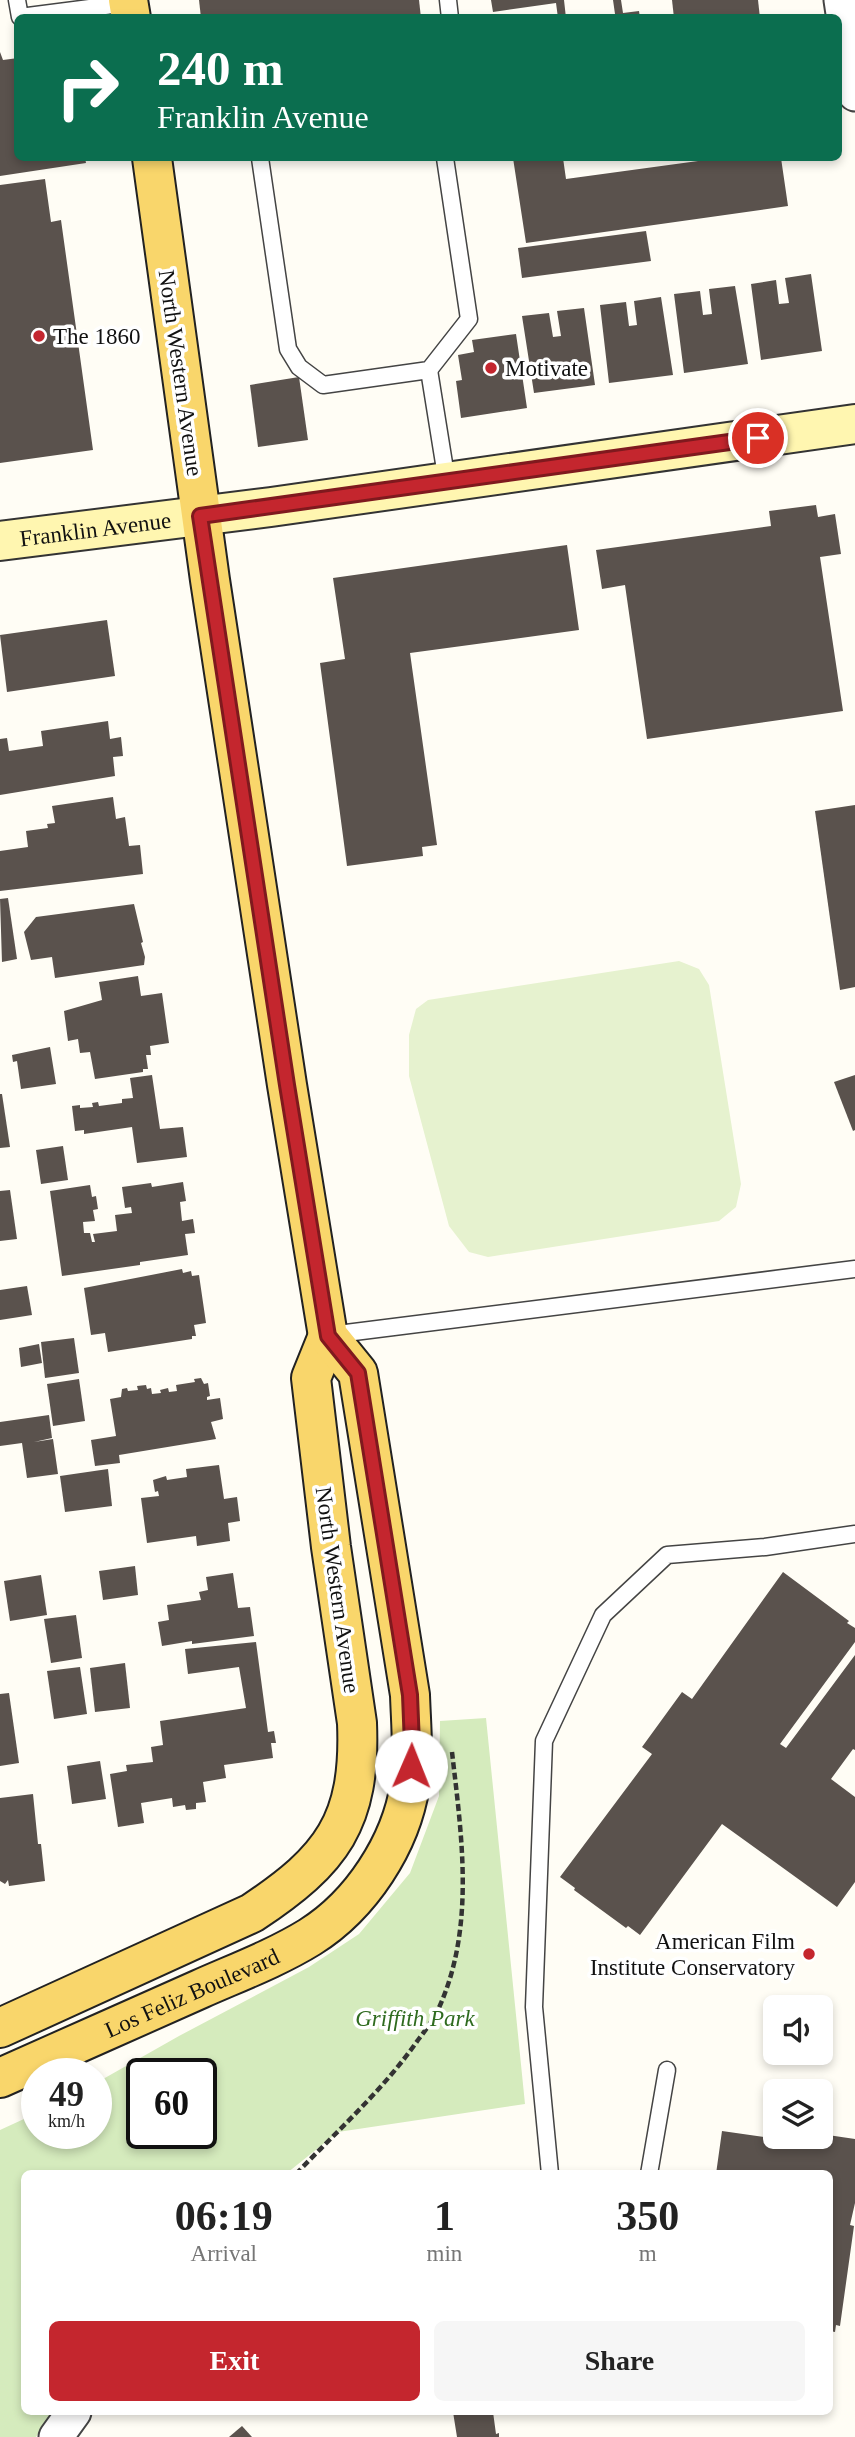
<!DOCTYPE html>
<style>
:root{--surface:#fff;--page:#f6f6f6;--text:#222;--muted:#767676;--accent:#c4262e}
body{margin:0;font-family:Georgia,serif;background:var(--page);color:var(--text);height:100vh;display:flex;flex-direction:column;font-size:26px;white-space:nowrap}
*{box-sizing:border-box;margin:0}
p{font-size:23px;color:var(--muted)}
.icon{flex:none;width:38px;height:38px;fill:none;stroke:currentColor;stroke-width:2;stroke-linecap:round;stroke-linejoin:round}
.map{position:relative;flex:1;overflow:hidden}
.panel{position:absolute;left:21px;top:2170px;width:812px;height:245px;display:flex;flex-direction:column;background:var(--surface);border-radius:10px;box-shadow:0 4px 10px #0003}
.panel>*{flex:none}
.top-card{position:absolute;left:14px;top:14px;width:828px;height:147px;border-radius:10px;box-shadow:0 4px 10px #0003;background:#0b6e4f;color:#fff;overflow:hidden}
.tools{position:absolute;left:763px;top:1995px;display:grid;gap:14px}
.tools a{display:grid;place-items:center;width:70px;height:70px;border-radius:10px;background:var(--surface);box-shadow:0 4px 10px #0003;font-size:35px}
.speed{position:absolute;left:21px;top:2058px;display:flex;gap:14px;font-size:35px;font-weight:700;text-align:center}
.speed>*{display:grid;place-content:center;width:91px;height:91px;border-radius:50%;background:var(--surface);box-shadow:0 4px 10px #0003;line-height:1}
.speed small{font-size:18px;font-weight:400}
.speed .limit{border:4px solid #111;border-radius:10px;background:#fff;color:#111}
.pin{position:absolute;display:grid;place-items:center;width:60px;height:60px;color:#fff;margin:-30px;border:4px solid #fff;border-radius:50%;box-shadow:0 2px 7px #0007}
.me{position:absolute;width:77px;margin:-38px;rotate:1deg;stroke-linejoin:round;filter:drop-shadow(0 0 5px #0008)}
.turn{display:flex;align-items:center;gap:24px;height:147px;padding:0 28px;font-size:32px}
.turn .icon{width:91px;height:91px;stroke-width:2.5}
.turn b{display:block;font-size:49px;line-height:60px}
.eta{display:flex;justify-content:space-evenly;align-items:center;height:119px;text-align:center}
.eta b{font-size:42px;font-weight:800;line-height:49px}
.cta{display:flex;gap:14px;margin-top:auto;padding:14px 28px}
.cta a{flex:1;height:80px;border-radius:10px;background:var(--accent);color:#fff;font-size:28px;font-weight:800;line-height:80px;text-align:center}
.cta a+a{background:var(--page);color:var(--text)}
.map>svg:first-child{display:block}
.green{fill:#d5ebbd;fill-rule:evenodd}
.pitch{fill:#e6f2cf}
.building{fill:#5a524d}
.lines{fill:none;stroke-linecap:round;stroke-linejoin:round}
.lane-casing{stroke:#444;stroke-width:19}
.street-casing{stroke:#444;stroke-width:37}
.secondary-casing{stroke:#333;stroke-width:42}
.primary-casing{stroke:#222;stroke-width:42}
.path{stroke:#333;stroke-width:4.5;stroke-dasharray:7 3.5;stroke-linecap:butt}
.lane{stroke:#fff;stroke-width:16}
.street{stroke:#fff;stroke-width:33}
.secondary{stroke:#fff6b0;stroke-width:38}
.primary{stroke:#f9d66b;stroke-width:38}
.route-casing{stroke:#7f191e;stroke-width:18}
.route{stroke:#c4262e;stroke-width:12}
.poi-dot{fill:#c4262e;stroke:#fff;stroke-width:2.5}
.labels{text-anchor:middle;stroke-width:7;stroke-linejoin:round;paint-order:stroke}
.poi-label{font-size:23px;fill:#111;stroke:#fff;text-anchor:start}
.street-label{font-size:23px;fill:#111;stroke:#fff}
.park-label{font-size:23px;font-style:italic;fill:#2f6b1f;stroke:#fff}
</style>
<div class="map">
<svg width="855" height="2437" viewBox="0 0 855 2437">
<rect width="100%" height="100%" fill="#fffdf5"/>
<path class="green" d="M486 1718 525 2104 338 2132 287 2173 24 2174V2412H53L36 2437H0V2130L37 2113V2133H96V2083L179 2036 309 1967 359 1934 410 1873 439 1796 440 1721ZM142 2074H201V2133H142Z"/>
<polygon class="pitch" points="679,961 699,969 709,985 741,1184 736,1207 719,1221 488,1257 469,1252 449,1226 409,1076 409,1035 416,1009 428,1000"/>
<g class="building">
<polygon points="199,0 419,0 421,18 201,18"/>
<polygon points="491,0 564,0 566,18 558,18 556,3 493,12"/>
<polygon points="613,0 621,0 623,13 639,11 640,18 602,18 615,14"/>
<polygon points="672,0 758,0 760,18 674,18"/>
<polygon points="0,52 3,60 18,58 18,158 85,158 86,163 0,176"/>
<polygon points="513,158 563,158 566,179 720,158 781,158 788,206 526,243"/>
<polygon points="45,179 51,222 61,220 93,450 0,463 0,185"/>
<polygon points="646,231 651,261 522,278 518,248"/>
<polygon points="811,274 822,351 761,360 751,284 776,280 779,304 789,303 785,278"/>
<polygon points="735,286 748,364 684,373 674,294 700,291 703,315 712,314 709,289"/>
<polygon points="661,297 673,375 609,383 600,305 626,302 629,326 637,325 634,301"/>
<polygon points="584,308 595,385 534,393 522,316 549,313 553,337 561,336 557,311"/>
<polygon points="516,334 527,408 461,418 456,381 462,380 458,355 474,352 472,340"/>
<polygon points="299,377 308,440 258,447 250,385"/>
<polygon points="816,505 818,517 835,514 841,554 820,557 843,711 647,739 625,585 602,589 596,550 771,526 769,511"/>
<polygon points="567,545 579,630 410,653 437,845 422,847 423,856 347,866 320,663 345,659 333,578"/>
<polygon points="107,620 115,676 7,692 0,635"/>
<polygon points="108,721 110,739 121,737 123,756 113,757 115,776 0,795 0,739 7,738 9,751 43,746 41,731"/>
<polygon points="113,797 116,819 125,817 129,846 140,845 143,874 0,891 0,851 28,847 26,831 48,828 47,824 55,823 52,806"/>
<polygon points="855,805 855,987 840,990 815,811"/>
<polygon points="8,898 17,959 2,962 0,899"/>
<polygon points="134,904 143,942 141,943 145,957 144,965 55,978 52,957 31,960 24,932 36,917"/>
<polygon points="138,976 141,996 162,993 169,1043 150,1046 151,1055 146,1055 148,1069 143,1069 143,1072 95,1079 90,1052 80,1053 78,1039 68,1041 64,1011 102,1000 99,982"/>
<polygon points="50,1047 56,1084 21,1089 17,1061 13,1062 12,1055"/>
<polygon points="152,1075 160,1129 183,1127 187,1157 137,1163 132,1127 84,1134 84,1130 75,1131 72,1106 80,1105 80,1108 93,1107 92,1103 98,1102 99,1106 122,1103 122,1099 133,1098 130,1078"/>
<polygon points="855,1075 855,1130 853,1131 834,1082"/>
<polygon points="0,1094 2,1094 10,1147 0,1148"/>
<polygon points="63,1146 68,1180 41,1184 36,1150"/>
<polygon points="183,1182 186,1201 180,1202 182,1221 193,1219 195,1233 185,1234 188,1255 140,1262 140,1265 62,1276 50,1191 90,1185 92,1197 96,1196 98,1209 93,1210 95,1221 83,1222 84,1233 90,1233 92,1242 95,1242 93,1234 117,1231 115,1215 132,1213 131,1207 125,1208 122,1187 151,1183 152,1187"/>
<polygon points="10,1190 17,1239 0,1241 0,1191"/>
<polygon points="182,1269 183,1273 191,1271 192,1276 199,1275 206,1323 194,1325 196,1336 192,1336 192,1339 108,1352 105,1333 91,1335 84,1288"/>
<polygon points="27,1286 32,1315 0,1320 0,1290"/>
<polygon points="74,1338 79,1373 45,1378 41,1342"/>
<polygon points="39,1344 42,1363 21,1367 19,1348"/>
<polygon points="201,1378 204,1384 208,1383 210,1396 207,1397 207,1400 220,1398 223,1419 211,1422 216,1439 119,1455 120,1463 95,1466 91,1440 116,1436 110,1399 121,1397 122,1389 127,1388 128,1391 138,1390 137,1386 146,1385 147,1389 151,1388 152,1394 161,1393 160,1390 168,1388 169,1392 177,1391 176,1385 195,1382 194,1379"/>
<polygon points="79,1379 85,1421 53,1426 47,1384"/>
<polygon points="49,1415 52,1438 34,1442 53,1439 58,1474 27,1478 22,1443 0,1446 0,1422"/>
<polygon points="219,1465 224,1499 237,1497 240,1521 228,1523 230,1541 197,1546 196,1536 147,1543 141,1498 159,1496 158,1491 155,1492 153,1480 166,1476 167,1480 187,1477 186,1469"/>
<polygon points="108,1469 112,1506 65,1512 60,1476"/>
<polygon points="135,1566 138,1595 103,1600 99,1571"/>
<polygon points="783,1572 849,1621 847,1623 855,1628 855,1642 780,1744 786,1748 855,1655 855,1750 853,1749 831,1779 855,1797 855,1882 837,1907 722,1824 640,1935 628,1926 626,1928 574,1890 575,1888 560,1877 652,1754 642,1747 682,1692 692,1699"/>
<polygon points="233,1573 238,1608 250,1607 254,1636 192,1644 192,1641 162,1646 158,1622 169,1620 167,1605 201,1600 199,1592 208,1590 206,1577"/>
<polygon points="41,1575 47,1615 10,1621 4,1581"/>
<polygon points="76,1615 82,1658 51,1663 44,1619"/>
<polygon points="256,1642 268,1732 274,1731 276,1743 271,1743 273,1758 224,1765 226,1778 203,1782 206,1802 196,1803 196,1809 186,1810 185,1805 173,1807 172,1798 141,1803 144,1823 118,1827 110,1774 127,1771 126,1765 153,1762 151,1747 163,1745 160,1721 246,1708 239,1667 188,1674 185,1649"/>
<polygon points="125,1663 130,1708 95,1712 90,1668"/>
<polygon points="80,1667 87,1714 54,1719 47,1671"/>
<polygon points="9,1693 19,1763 0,1766 0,1694"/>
<polygon points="100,1761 106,1799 72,1804 67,1766"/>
<polygon points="33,1794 38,1844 41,1844 45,1881 9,1886 8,1880 5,1884 0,1881 0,1798"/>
<polygon points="722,2131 800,2142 800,2137 821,2137 821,2134 855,2139 855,2203 850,2225 854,2226 840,2326 836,2325 835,2332 830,2331 830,2174 716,2174"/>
<polygon points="453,2412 493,2412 496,2434 499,2433 499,2437 457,2437"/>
<polygon points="242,2426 252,2437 229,2437"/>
</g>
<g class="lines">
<defs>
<g id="lane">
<polyline points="17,0 20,17 128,3"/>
<polyline points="448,0 450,18"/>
<polyline points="260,158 288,349 299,367 323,385 429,370 469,319 445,158"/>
<polyline points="429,370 447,482"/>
<polyline points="330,1335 855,1269"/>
<polyline points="550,2174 534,2007 544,1741 603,1615 667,1555 765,1547 855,1534"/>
<polyline points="649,2174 667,2070"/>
</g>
<g id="street">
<polyline points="841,0 855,94"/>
<polyline points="56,2437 74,2412"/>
</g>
<g id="secondary">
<path id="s1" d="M0 541 271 507 855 424"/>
</g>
<g id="primary">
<polyline points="128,0 131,18"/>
<path d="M0 2028 252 1913C332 1860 361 1822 357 1723L331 1547 311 1378 328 1336"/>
<path id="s2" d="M0 2078C67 2048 133 2019 200 1989 236 1973 276 1958 310 1937 361 1905 401 1844 410 1785 414 1755 411 1725 410 1695L358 1373 328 1336 287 1085 210 580 152 158"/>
</g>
</defs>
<use href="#lane" class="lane-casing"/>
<use href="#street" class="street-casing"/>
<use href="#secondary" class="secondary-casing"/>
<use href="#primary" class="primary-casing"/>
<path class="path" d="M296 2174C338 2130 384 2089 418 2040 424 2032 431 2023 436 2014 476 1932 462 1839 452 1752"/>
<use href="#lane" class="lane"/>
<use href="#street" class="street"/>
<use href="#secondary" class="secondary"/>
<use href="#primary" class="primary"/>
</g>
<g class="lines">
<defs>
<polyline id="route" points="411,1766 412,1745 410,1695 358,1373 328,1336 287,1085 200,516 758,438"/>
</defs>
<use href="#route" class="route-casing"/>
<use href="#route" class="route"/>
</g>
<g class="poi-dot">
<circle cx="39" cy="336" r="7"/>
<circle cx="491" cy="368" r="7"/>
<circle cx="809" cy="1954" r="7"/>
</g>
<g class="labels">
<g class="poi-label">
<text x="53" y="344">The 1860</text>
<text x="505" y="376">Motivate</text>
<text x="795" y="1949" text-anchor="end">American Film<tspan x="795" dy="26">Institute Conservatory</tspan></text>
</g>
<g class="street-label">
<text transform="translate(181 373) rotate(82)" y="8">North Western Avenue</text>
<text dy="8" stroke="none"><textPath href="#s1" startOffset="96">Franklin Avenue</textPath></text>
<text transform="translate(338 1590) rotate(82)" y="8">North Western Avenue</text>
<text dy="8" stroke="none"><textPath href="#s2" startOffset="210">Los Feliz Boulevard</textPath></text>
</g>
<g class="park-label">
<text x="415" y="2026">Griffith Park</text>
</g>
</g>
</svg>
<div class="tools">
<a><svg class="icon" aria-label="sound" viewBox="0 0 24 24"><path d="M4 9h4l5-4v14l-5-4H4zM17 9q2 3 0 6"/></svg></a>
<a><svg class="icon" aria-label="layers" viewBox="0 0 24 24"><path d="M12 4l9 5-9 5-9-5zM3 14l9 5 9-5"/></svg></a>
</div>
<div class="speed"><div>49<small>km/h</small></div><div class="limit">60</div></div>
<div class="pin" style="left:758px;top:438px;background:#d93025"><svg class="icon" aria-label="arrive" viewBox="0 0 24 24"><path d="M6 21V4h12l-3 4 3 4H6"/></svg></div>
<svg class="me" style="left:411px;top:1766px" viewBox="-20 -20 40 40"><circle r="19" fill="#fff"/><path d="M0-13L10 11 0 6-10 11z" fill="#c4262e"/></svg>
<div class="top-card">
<div class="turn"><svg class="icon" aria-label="right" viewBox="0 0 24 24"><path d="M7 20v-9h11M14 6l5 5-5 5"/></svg><div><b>240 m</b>Franklin Avenue</div></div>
</div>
<section class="panel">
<div class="eta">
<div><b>06:19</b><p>Arrival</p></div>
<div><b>1</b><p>min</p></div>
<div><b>350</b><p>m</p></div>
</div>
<div class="cta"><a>Exit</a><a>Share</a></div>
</section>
</div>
